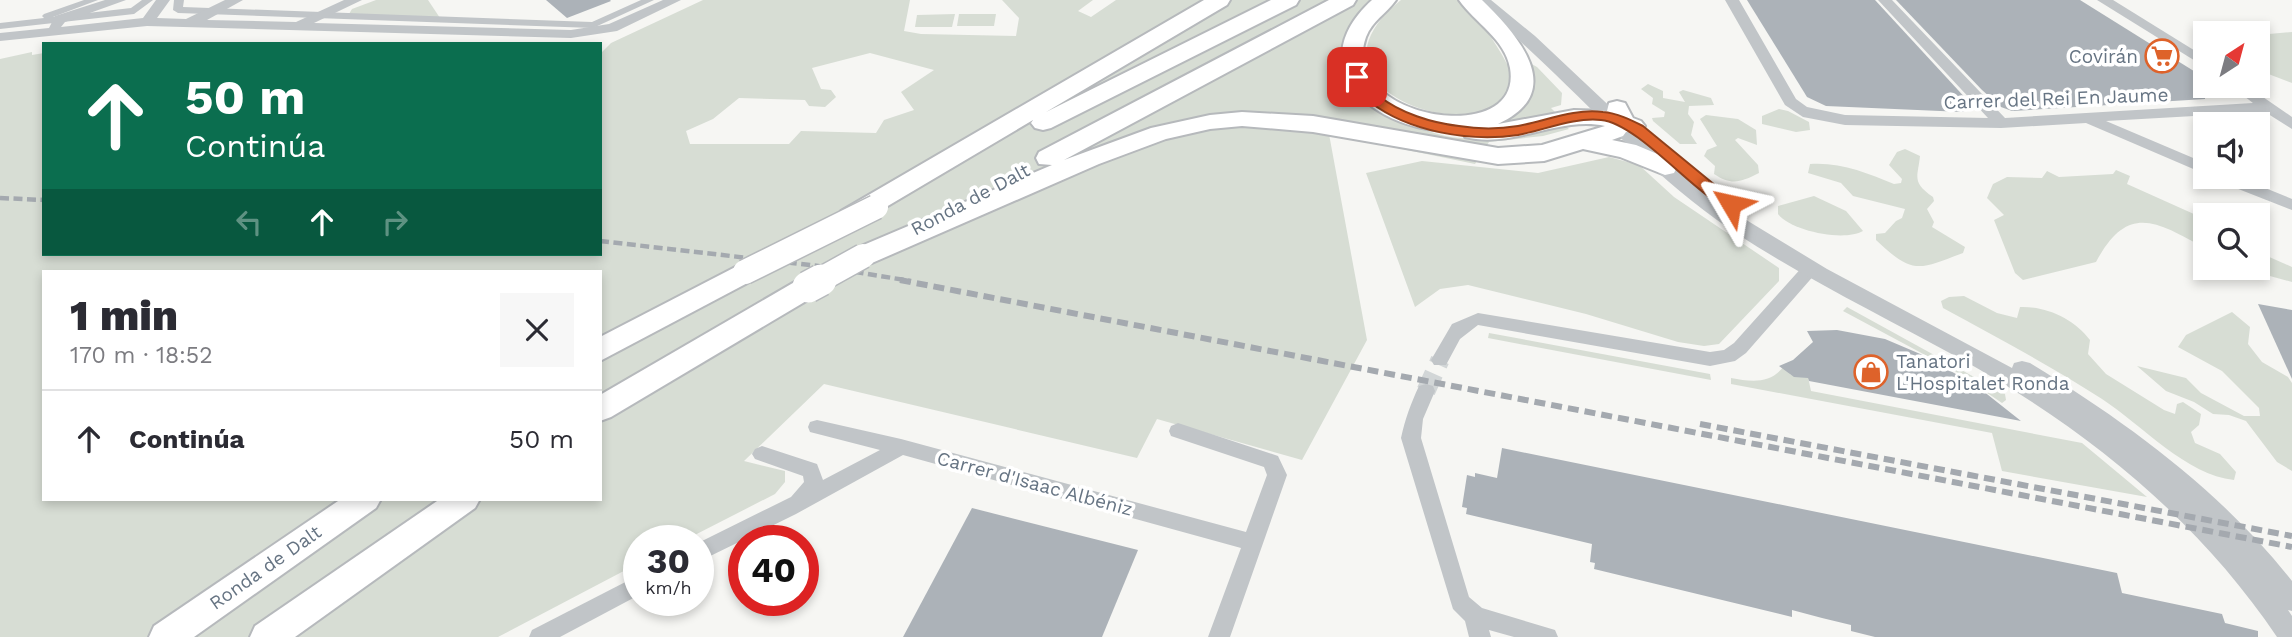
<!DOCTYPE html>
<html lang="es">
<meta charset="utf-8">
<style>
:root{--surface:#fff;--page:#f7f7f7;--text:#2b2b33;--muted:#7c7c81;--line:#e1e1e2}
body{margin:0;font-family:"Work Sans",sans-serif;background:var(--page);color:var(--text);height:100vh;display:flex;flex-direction:column;font-size:26px;white-space:nowrap}
*{box-sizing:border-box;margin:0}
p{font-size:23px;color:var(--muted)}
.icon{flex:none;width:38px;height:38px;fill:none;stroke:currentColor;stroke-width:2;stroke-linecap:round;stroke-linejoin:round}
.map{position:relative;flex:1;overflow:hidden}
.side{position:absolute;left:42px;top:270px;width:560px;height:231px;display:flex;flex-direction:column;background:var(--surface);border-radius:0px;box-shadow:0 4px 10px #0003}
.side>*{flex:none}
.guide{position:absolute;left:42px;top:42px;width:560px;height:214px;border-radius:0px;box-shadow:0 4px 10px #0003;background:#0b6e4f;color:#fff;overflow:hidden}
.needle{width:46px;rotate:36deg}
.controls{position:absolute;left:2193px;top:21px;display:grid;gap:14px}
.controls a{display:grid;place-items:center;width:77px;height:77px;border-radius:0px;background:var(--surface);box-shadow:0 4px 10px #0003;font-size:35px}
.speed{position:absolute;left:623px;top:525px;display:flex;gap:14px;font-size:35px;font-weight:700;text-align:center}
.speed>*{display:grid;place-content:center;width:91px;height:91px;border-radius:50%;background:var(--surface);box-shadow:0 4px 10px #0003;line-height:1}
.speed small{font-size:18px;font-weight:400}
.speed .limit{border:10px solid #d22;background:#fff;color:#111}
.pin{position:absolute;display:grid;place-items:center;width:60px;height:60px;color:#fff;margin:-30px;border-radius:14px;box-shadow:0 4px 10px #0006}
.me{position:absolute;width:77px;margin:-38px;rotate:306deg;stroke-linejoin:round;filter:drop-shadow(0 0 5px #0008)}
.turn{display:flex;align-items:center;gap:24px;height:147px;padding:0 28px;font-size:32px}
.turn .icon{width:91px;height:91px;stroke-width:2.5}
.turn b{display:block;font-size:49px;line-height:60px}
.lanes{display:flex;align-items:center;height:66px;padding:0 28px;background:#0003;justify-content:center;gap:35px;direction:ltr}
.lanes .off{opacity:.35}
.round{display:grid;place-items:center;flex:none;width:74px;height:74px;border-radius:0px;background:var(--page)}
.overview{display:flex;align-items:center;justify-content:space-between;height:119px;padding:0 28px}
h1{font-size:42px;font-weight:800;line-height:52px}
ul{padding:0;list-style:none}
li{display:flex;align-items:center;gap:21px;height:98px;padding:0 28px;border-top:2px solid var(--line)}
li div{flex:1}
li b{display:block;font-size:26px}
li em{font-style:normal}
.map>svg:first-child{display:block}
.green{fill:#d7ddd4;fill-rule:evenodd}
.building{fill:#acb2b8}
.lines{fill:none;stroke-linecap:round;stroke-linejoin:round}
.minor-tunnel{stroke:#d2d6d7;stroke-width:19;stroke-dasharray:19 10;stroke-linecap:butt}
.trunk-casing{stroke:#b6b9bc;stroke-width:4}
.pedestrian{fill:#c1c5c8;fill-rule:evenodd}
.minor{fill:#c1c5c8;fill-rule:evenodd}
.tertiary{fill:#c1c5c8;fill-rule:evenodd}
.trunk{fill:#fff;fill-rule:evenodd}
.rail-far1{stroke:#a4a9af;stroke-width:4.5;stroke-dasharray:9 4.5;stroke-linecap:butt}
.rail{stroke:#a4a9af;stroke-width:6;stroke-dasharray:11 6;stroke-linecap:butt}
.trunk-bridge-far1-casing{stroke:#b6b9bc;stroke-width:27;stroke-linecap:butt}
.trunk-bridge-casing{stroke:#b6b9bc;stroke-width:34;stroke-linecap:butt}
.trunk-bridge-far1{stroke:#fff;stroke-width:24}
.trunk-bridge{stroke:#fff;stroke-width:31}
.route{fill:#de622a;stroke:#90401b;stroke-width:2}
.labels{text-anchor:middle;stroke-width:7;stroke-linejoin:round;paint-order:stroke}
.poi-label{font-size:19px;fill:#667483;stroke:#fff;text-anchor:end}
.street-label{font-size:19px;fill:#667483;stroke:#fff}
</style>
<div class="map">
<svg width="2292" height="637" viewBox="0 0 2292 637">
<rect width="100%" height="100%" fill="#f6f6f3"/>
<g class="green">
<polygon points="376,0 428,0 440,18 349,14 352,9"/>
<path d="M703 0H910L904 31 921 34 1016 36 1019 18 1002 0H1093L1078 11 1091 17 1116 0H1375C1350 22 1346 30 1347 63 1363 78 1398 116 1415 125 1459 149 1518 137 1564 125L1569 129 1543 136 1489 142 1475 164 1329 134 1367 340 1302 460 1157 419 1137 458 824 384 744 461 785 471V482L775 494 683 541H639V563L498 637H0V59L32 52V55L44 53V254H600V54L611 43ZM870 53 934 70 901 92 914 110 884 120 876 133 801 131 789 144H690L686 131 713 119 739 98 805 100 809 106 825 107 836 97 831 90 821 89 812 68ZM44 271H600V499H44Z"/>
<path d="M1401 0H1458C1479 19 1494 39 1507 64H1512C1510 74 1510 88 1505 96 1473 147 1292 87 1401 0Z"/>
<polygon points="955,14 952,27 915,27 917,15"/>
<polygon points="959,14 996,14 994,26 957,26"/>
<polygon points="2292,32 2292,83 2258,70 2258,35"/>
<path d="M1528 62 1537 67 1562 93 1561 105 1551 108 1555 112 1515 123 1491 125C1523 111 1541 100 1528 62Z"/>
<polygon points="1648,84 1663,91 1663,98 1685,102 1679,92 1683,90 1711,98 1714,105 1689,106 1688,114 1694,122 1691,135 1697,144 1680,144 1653,121 1652,118 1664,117 1665,112 1652,104 1653,98 1641,89"/>
<polygon points="1779,109 1788,111 1809,122 1810,130 1796,132 1762,124 1762,116"/>
<path d="M1706 115 1738 119 1756 130 1757 145 1738 138 1735 140 1758 165 1759 173C1741 182 1732 186 1714 174L1715 166 1704 156 1707 150 1717 146 1700 119Z"/>
<path d="M1905 149 1920 156C1918 177 1911 182 1933 197L1934 201 1927 209 1934 222 1932 227 1965 247 1963 253C1918 270 1913 275 1876 240V234L1885 233 1896 221 1902 218 1905 209 1853 196 1841 183 1808 173 1810 164C1841 162 1867 173 1894 184L1901 183 1902 179 1889 165 1897 152Z"/>
<polygon points="1609,157 1639,165 1674,197 1779,268 1779,281 1719,344 1704,346 1678,342 1586,314 1468,285 1440,289 1415,307 1366,173 1422,161 1538,173"/>
<path d="M2116 170 2130 176 2127 184 2205 219V248C2157 222 2128 202 2096 262L2023 280 2015 273 1994 220 2004 215 1987 198 1993 184 2007 177 2042 178 2047 171 2059 177 2113 174Z"/>
<path d="M1814 196 1846 211 1863 231C1844 242 1791 231 1778 214V206Z"/>
<polygon points="2258,252 2292,267 2292,282 2241,268 2258,268"/>
<path d="M1964 296 1997 313 2017 318 2020 307C2047 306 2074 319 2090 340L2088 354 2106 374 2164 410 2175 414 2177 404 2183 402 2201 414 2199 425 2191 432 2195 443 2220 454 2236 472 2234 480C2186 475 2142 425 2102 399 2051 366 1996 337 1943 308L1941 301 1949 297Z"/>
<polygon points="1847,307 2005,394 2006,400 2002,403 1955,371 1843,311"/>
<polygon points="2232,312 2250,327 2248,344 2262,362 2288,377 2292,383 2292,471 2277,462 2246,421 2229,415 2213,414 2194,402 2166,391 2137,366 2186,378 2201,393 2244,416 2260,416 2259,408 2222,371 2178,347 2186,335"/>
<polygon points="1489,333 1710,374 1711,380 1488,338"/>
<path d="M1784 366 1791 375 1808 377 1811 391 2082 443 2147 497 2002 471 1992 433 1731 384V378C1752 382 1771 384 1784 366Z"/>
</g>
<g class="building">
<polygon points="546,0 610,0 611,1 567,18"/>
<polygon points="1747,0 1875,0 1970,103 1963,112 1826,106 1807,97"/>
<polygon points="1896,0 2080,0 2205,78 2205,99 2012,111 2001,107 1982,90"/>
<polygon points="2258,304 2292,310 2292,379"/>
<polygon points="1837,330 1885,339 1925,356 1978,387 2021,421 1809,381 1808,378 1794,377 1779,366 1793,360 1813,342 1807,331"/>
<polygon points="1502,448 2117,573 2122,593 2222,614 2225,623 2258,631 2258,637 1875,637 1851,631 1851,625 1822,618 1792,610 1792,617 1594,569 1595,563 1590,562 1592,544 1466,514 1467,508 1462,507 1467,475 1475,477 1475,473 1497,478"/>
<polygon points="972,508 1138,550 1102,637 903,637"/>
</g>
<g class="lines">
<polyline class="minor-tunnel" points="1426,391 1440,360"/>
<defs>
<g id="trunk">
<polygon points="1204,0 1230,0 1227,5 1046,112 1271,0 1299,0 1296,5 1051,128 1043,130 1035,128 1031,123 1033,120 859,223 850,226 841,223 837,217 841,211"/>
<path d="M1329 0H1356L1353 5 1064 160 1151 128 1210 115 1242 112 1313 116 1498 148 1542 145 1605 126C1559 116 1512 149 1465 137L1463 130C1387 139 1293 72 1372 0H1396C1386 14 1372 21 1366 37 1337 118 1524 150 1510 68 1505 39 1475 23 1459 0H1482C1519 36 1568 92 1498 124L1574 110 1607 111 1609 103 1617 101 1625 103 1633 118 1641 121 1645 126 1641 131 1626 132 1623 136 1612 140 1636 145 1674 161 1677 167 1674 173 1665 175 1620 157 1583 149 1544 161 1498 164 1313 132 1242 126 1210 129 1166 139 1099 164 872 263 863 265 854 263 850 256 854 249 1052 165 1039 164 1036 158 1039 152Z"/>
<polygon points="745,262 755,265 759,272 755,279 600,361 600,337"/>
<polygon points="808,277 818,280 822,287 818,294 611,417 600,421 600,395 798,280"/>
<polygon points="341,499 381,499 376,508 194,637 149,637 154,626"/>
<polygon points="440,499 480,499 475,508 295,637 250,637 255,626"/>
</g>
</defs>
<use href="#trunk" class="trunk-casing"/>
<g class="pedestrian">
<polygon points="84,0 98,0 53,17 131,8 142,0 153,0 134,14 0,29 0,23 44,18 42,16 44,14"/>
<polygon points="174,0 184,0 183,7 592,22 641,0 654,0 593,28 178,13 173,10"/>
</g>
<g class="minor">
<polygon points="105,0 126,0 65,22 61,27 143,18 156,0 170,0 157,18 186,19 225,0 243,0 207,20 296,22 344,0 362,0 314,23 571,30 609,24 663,0 681,0 617,31 571,38 147,26 0,41 0,33 49,28 55,16"/>
<polygon points="1725,0 1739,0 1796,99 1807,107 1845,115 1988,118 1878,0 1892,0 2005,118 2253,103 2231,86 2247,86 2292,117 2292,129 2265,112 2106,121 2205,163 2205,174 2086,123 2001,128 1845,125 1803,117 1785,105"/>
<polygon points="2097,0 2113,0 2205,57 2205,67"/>
<polygon points="2216,177 2238,177 2292,199 2292,210 2218,181"/>
<polygon points="1810,263 1818,269 1816,273 1746,353 1735,361 1710,366 1478,325 1460,339 1446,365 1434,365 1431,360 1452,324 1478,313 1710,352 1724,350 1734,343 1804,265"/>
<path d="M1426 384 1433 386 1435 391 1423 419 1421 438 1469 597 1482 608 1555 630 1558 637H1514L1489 630 1491 637H1469L1465 621 1453 609 1401 438C1405 419 1411 403 1419 386Z"/>
<polygon points="817,420 901,439 1246,532 1267,475 1264,467 1171,436 1169,431 1171,426 1178,423 1278,456 1287,475 1230,637 1208,637 1241,548 903,455 796,514 698,562 698,543 791,497 804,482 803,476 755,459 752,454 755,449 762,446 817,464 823,480 880,450 810,432 808,427 810,422"/>
<polygon points="639,575 639,595 560,637 529,637 532,630"/>
</g>
<path class="tertiary" d="M1473 0H1491L1535 36 1687 179 1720 204 1827 269 2012 368 2014 363 2022 361 2030 363C2128 423 2220 490 2292 581V611L2288 610 2292 616V637H2277C2196 517 2085 428 1959 358 1886 318 1812 282 1742 237 1672 192 1615 132 1555 74 1541 61 1527 47 1513 35 1500 24 1483 13 1473 0Z"/>
<use href="#trunk" class="trunk"/>
<g class="rail-far1">
<polyline points="0,198 44,200"/>
<polyline points="600,241 818,266 911,281"/>
</g>
<g class="rail">
<polyline points="900,280 2292,547"/>
<polyline points="1700,424 2292,536"/>
</g>
<defs>
<g id="trunk-bridge-far1">
<polyline points="745,272 876,207"/>
<polyline points="818,281 863,256"/>
</g>
<polyline id="trunk-bridge" points="808,287 821,280"/>
</defs>
<use href="#trunk-bridge-far1" class="trunk-bridge-far1-casing"/>
<use href="#trunk-bridge" class="trunk-bridge-casing"/>
<use href="#trunk-bridge-far1" class="trunk-bridge-far1"/>
<use href="#trunk-bridge" class="trunk-bridge"/>
</g>
<path class="route" d="M1357 73C1367 77 1371 89 1379 96 1400 113 1432 123 1459 126 1477 129 1500 129 1518 126 1545 121 1575 108 1603 112 1617 113 1631 120 1643 126L1738 204 1736 208C1711 215 1643 124 1601 120 1574 117 1545 130 1518 135 1470 142 1409 132 1370 102 1362 96 1356 85 1351 77Z"/>
<defs>
<symbol id="supermarket-ring" viewBox="-11 -11 22 22"><circle r="9.5" fill="#fff" stroke="#de622a" stroke-width="1.5"/><path d="M-6-5.5h2.5l.6 2H6L4.5 2H-2.5L-4.4-4H-6ZM-1.5 3.2a1.3 1.3 0 1 0 .1 0ZM3 3.2a1.3 1.3 0 1 0 .1 0Z" fill="#de622a"/></symbol>
<symbol id="shop-ring" viewBox="-11 -11 22 22"><circle r="9.5" fill="#fff" stroke="#de622a" stroke-width="1.5"/><path d="M-5-2.5h2.3a2.7 3.5 0 0 1 5.4 0H5L5.5 6h-11ZM-1.5-2.5h3a1.5 2.3 0 0 0-3 0Z" fill="#de622a"/></symbol>
</defs>
<g fill-rule="evenodd">
<use href="#supermarket-ring" x="2143" y="37" width="38" height="38"/>
<use href="#shop-ring" x="1852" y="353" width="38" height="38"/>
</g>
<g class="labels">
<g class="poi-label">
<text x="2138" y="63">Covirán</text>
<text x="1896" y="368" text-anchor="start">Tanatori<tspan x="1896" dy="22">L'Hospitalet Ronda</tspan></text>
</g>
<g class="street-label">
<text transform="translate(2056 98) rotate(-2)" y="7">Carrer del Rei En Jaume</text>
<text transform="translate(970 199) rotate(-28)" y="7">Ronda de Dalt</text>
<text transform="translate(1035 483) rotate(15)" y="7">Carrer d'Isaac Albéniz</text>
<text transform="translate(265 567) rotate(-35)" y="7">Ronda de Dalt</text>
</g>
</g>
</svg>
<div class="controls">
<a><svg class="needle" viewBox="-14 -14 28 28"><path d="M0-13l5 13h-10z" fill="#e53935"/><path d="M0 13l5-13h-10z" fill="#7c7c81"/></svg></a>
<a><svg class="icon" aria-label="sound" viewBox="0 0 24 24"><path d="M4 9h4l5-4v14l-5-4H4zM17 9q2 3 0 6"/></svg></a>
<a><svg class="icon" aria-label="search" viewBox="0 0 24 24"><circle cx="10" cy="10" r="6"/><path d="M15 15l6 6"/></svg></a>
</div>
<div class="speed"><div>30<small>km/h</small></div><div class="limit">40</div></div>
<div class="pin" style="left:1357px;top:77px;background:#d93025"><svg class="icon" aria-label="arrive" viewBox="0 0 24 24"><path d="M6 21V4h12l-3 4 3 4H6"/></svg></div>
<svg class="me" style="left:1731px;top:204px" viewBox="-20 -20 40 40"><path d="M0-17L14 15 0 8-14 15z" fill="#de622a" stroke="#fff" stroke-width="4"/></svg>
<div class="guide">
<div class="turn"><svg class="icon" aria-label="ahead" viewBox="0 0 24 24"><path d="M12 20V5M6 11l6-6 6 6"/></svg><div><b>50 m</b>Continúa</div></div>
<div class="lanes"><svg class="icon off" aria-label="left" viewBox="0 0 24 24"><path d="M17 20v-9H6M10 6l-5 5 5 5"/></svg><svg class="icon" aria-label="ahead" viewBox="0 0 24 24"><path d="M12 20V5M6 11l6-6 6 6"/></svg><svg class="icon off" aria-label="right" viewBox="0 0 24 24"><path d="M7 20v-9h11M14 6l5 5-5 5"/></svg></div>
</div>
<section class="side">
<div class="overview"><div><h1>1 min</h1><p>170 m · 18:52</p></div><a class="round"><svg class="icon" aria-label="close" viewBox="0 0 24 24"><path d="M6 6l12 12M18 6L6 18"/></svg></a></div>
<ul>
<li><svg class="icon" aria-label="ahead" viewBox="0 0 24 24"><path d="M12 20V5M6 11l6-6 6 6"/></svg><div><b>Continúa</b></div><em>50 m</em></li>
</ul>
</section>
</div>
